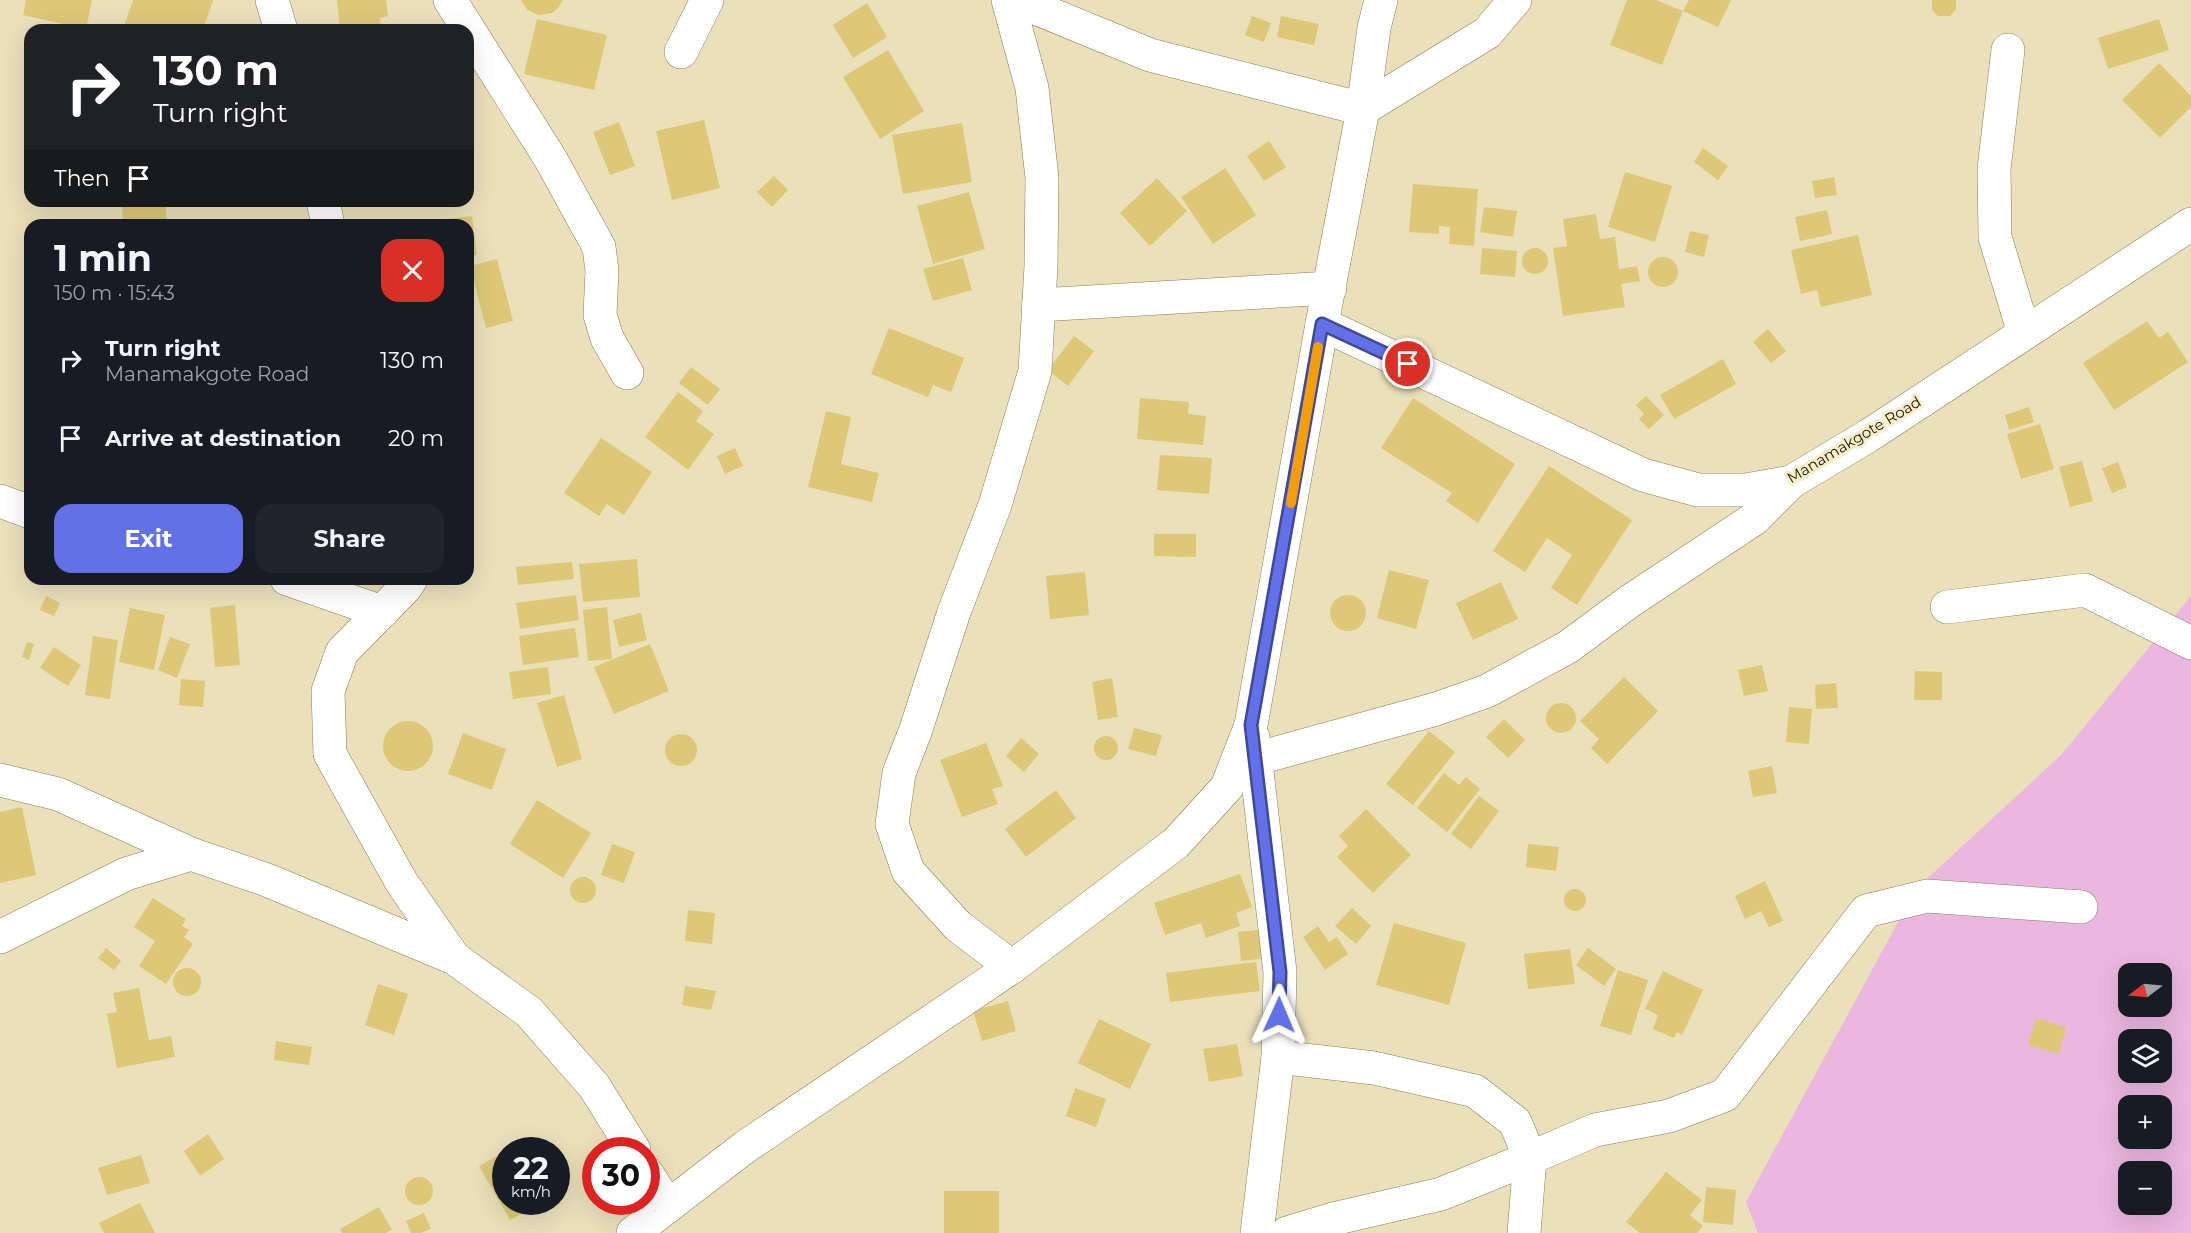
<!DOCTYPE html>
<meta charset="utf-8">
<style>
:root{--surface:#171b24;--page:#20242c;--text:#f1f3f6;--muted:#9ea1a6;--accent:#6371e9}
body{margin:0;font-family:Montserrat,sans-serif;background:var(--page);color:var(--text);height:100vh;display:flex;flex-direction:column;font-size:22px;white-space:nowrap}
*{box-sizing:border-box;margin:0}
p{font-size:20px;color:var(--muted)}
.icon{flex:none;width:33px;height:33px;fill:none;stroke:currentColor;stroke-width:2;stroke-linecap:round;stroke-linejoin:round}
.map{position:relative;flex:1;overflow:hidden}
.panel{position:absolute;left:24px;top:219px;width:450px;height:366px;display:flex;flex-direction:column;background:var(--surface);border-radius:18px;box-shadow:0 6px 24px #0002}
.panel>*{flex:none}
.guide{position:absolute;left:24px;top:24px;width:450px;height:183px;border-radius:18px;box-shadow:0 6px 24px #0002;background:#202124;color:#fff;overflow:hidden}
.needle{width:39px;rotate:254deg}
.fabs{position:absolute;left:2118px;top:963px;display:grid;gap:12px}
.fabs a{display:grid;place-items:center;width:54px;height:54px;border-radius:12px;background:var(--surface);box-shadow:0 6px 24px #0002;font-size:30px}
.speed{position:absolute;left:492px;top:1137px;display:flex;gap:12px;font-size:30px;font-weight:700;text-align:center}
.speed>*{display:grid;place-content:center;width:78px;height:78px;border-radius:50%;background:var(--surface);box-shadow:0 6px 24px #0002;line-height:1}
.speed small{font-size:15px;font-weight:400}
.speed .limit{border:9px solid #d22;background:#fff;color:#111}
.pin{position:absolute;display:grid;place-items:center;width:51px;height:51px;color:#fff;margin:-26px;border:3px solid #fff;border-radius:50%;box-shadow:0 2px 6px #0007}
.me{position:absolute;width:66px;margin:-33px;rotate:1deg;stroke-linejoin:round;filter:drop-shadow(0 0 4px #0008)}
.turn{display:flex;align-items:center;gap:21px;height:126px;padding:0 30px;font-size:27px}
.turn .icon{width:78px;height:78px;stroke-width:2.5}
.turn b{display:block;font-size:42px;line-height:51px}
.then{display:flex;align-items:center;height:57px;padding:0 30px;background:#0003;gap:12px;font-size:22px}
.round{display:grid;place-items:center;flex:none;width:63px;height:63px;border-radius:18px;background:var(--page)}
.headline{display:flex;align-items:center;justify-content:space-between;height:102px;padding:0 30px}
h1{font-size:36px;font-weight:700;line-height:45px}
.primary-button{display:flex;gap:12px;margin-top:auto;padding:12px 30px}
.primary-button a{flex:1;height:69px;border-radius:18px;background:var(--accent);color:#fff;font-size:24px;font-weight:700;line-height:69px;text-align:center}
.primary-button a+a{background:var(--page);color:var(--text)}
ul{padding:0;list-style:none}
li{display:flex;align-items:center;gap:18px;height:78px;padding:0 30px}
li div{flex:1}
li b{display:block;font-size:22px}
li em{font-style:normal}
.map>svg:first-child{display:block}
.green{fill:#ebb6df;fill-rule:evenodd}
.building{fill:#ddc878}
.lines{fill:none;stroke-linecap:round;stroke-linejoin:round}
.minor-casing{stroke:#887e5b;stroke-width:34}
.minor{stroke:#fff;stroke-width:33}
.route-casing{stroke:#404997;stroke-width:15}
.route{stroke:#6371e9;stroke-width:10}
.slow{stroke:#f59e0b;stroke-width:10}
.labels{text-anchor:middle;stroke-width:6;stroke-linejoin:round;paint-order:stroke}
.street-label{font-size:15px;fill:#1a1608;stroke:#f8eec7}
</style>
<div class="map">
<svg width="2191" height="1233" viewBox="0 0 2191 1233">
<rect width="100%" height="100%" fill="#eae0ba"/>
<path class="green" d="M2191 596V1233H1758L1746 1202 1916 889 2062 754ZM2128 974H2162V1006H2128ZM2128 1040H2162V1072H2128ZM2128 1106H2162V1138H2128ZM2128 1172H2162V1204H2128Z"/>
<g class="building">
<polygon points="26,0 92,0 86,29 23,15"/>
<polygon points="133,0 213,0 203,30 134,30 124,26"/>
<polygon points="337,0 386,0 388,16 380,18 381,30 340,30"/>
<polygon points="521,0 563,0 558,8 552,13 539,15 527,10"/>
<polygon points="1627,0 1656,0 1683,11 1662,65 1610,45"/>
<polygon points="1689,0 1731,0 1718,27 1683,11"/>
<polygon points="1932,0 1956,0 1956,9 1950,16 1938,16 1932,10"/>
<polygon points="867,3 887,37 853,58 833,25"/>
<polygon points="1252,16 1271,23 1264,42 1245,35"/>
<polygon points="1281,16 1319,24 1314,45 1277,37"/>
<polygon points="537,19 607,35 594,90 524,74"/>
<polygon points="2159,19 2169,50 2108,69 2098,38"/>
<polygon points="888,50 924,111 880,139 843,77"/>
<polygon points="2159,63 2191,96 2191,107 2160,138 2122,100"/>
<polygon points="704,120 720,188 672,200 656,131"/>
<polygon points="619,122 635,166 610,175 593,132"/>
<polygon points="962,123 972,182 903,194 892,135"/>
<polygon points="1269,141 1286,167 1264,181 1247,156"/>
<polygon points="1703,148 1728,166 1718,180 1694,162"/>
<polygon points="1225,168 1256,215 1213,244 1181,197"/>
<polygon points="1625,172 1672,186 1655,242 1608,227"/>
<polygon points="774,176 788,190 772,207 757,192"/>
<polygon points="1834,177 1837,195 1815,198 1812,181"/>
<polygon points="1157,178 1187,211 1150,246 1120,213"/>
<polygon points="1413,184 1478,189 1474,246 1449,244 1450,227 1439,226 1439,234 1409,232"/>
<polygon points="969,192 985,249 933,264 917,206"/>
<polygon points="166,204 167,225 123,225 122,205"/>
<polygon points="1484,207 1517,211 1513,237 1480,232"/>
<polygon points="1827,210 1832,234 1800,241 1795,217"/>
<polygon points="1596,214 1600,239 1615,237 1619,269 1637,266 1640,281 1621,284 1625,307 1563,316 1553,248 1567,246 1563,219"/>
<polygon points="472,216 477,255 468,257 468,225 432,225 432,221"/>
<polygon points="1690,231 1709,235 1704,257 1685,252"/>
<polygon points="1858,235 1872,295 1821,307 1817,290 1801,294 1791,250"/>
<circle cx="1535" cy="261" r="13"/>
<polygon points="1482,248 1517,251 1515,277 1480,274"/>
<circle cx="1663" cy="272" r="15"/>
<polygon points="963,258 972,290 933,301 923,269"/>
<polygon points="497,259 513,321 486,328 470,266"/>
<polygon points="2147,321 2159,338 2168,332 2188,362 2114,410 2083,363"/>
<polygon points="889,328 964,358 951,392 933,385 928,397 871,374"/>
<polygon points="1768,329 1786,351 1771,363 1753,342"/>
<polygon points="1074,336 1094,351 1068,386 1048,370"/>
<polygon points="1723,359 1736,384 1674,419 1660,395"/>
<polygon points="691,367 720,389 708,405 679,383"/>
<polygon points="678,392 703,411 696,421 714,434 688,470 645,437"/>
<polygon points="1646,396 1664,415 1649,429 1639,419 1644,414 1636,405"/>
<polygon points="1140,398 1189,402 1188,414 1206,416 1203,445 1137,439"/>
<polygon points="1413,398 1515,464 1478,523 1446,501 1452,493 1381,448"/>
<polygon points="2029,407 2034,422 2009,430 2005,415"/>
<polygon points="826,411 851,417 841,464 879,473 872,502 808,487"/>
<polygon points="2040,424 2054,469 2021,479 2007,434"/>
<polygon points="601,438 652,472 624,515 607,504 599,516 564,493"/>
<polygon points="735,448 743,466 725,474 717,456"/>
<polygon points="1160,455 1212,458 1209,494 1157,490"/>
<polygon points="2082,461 2093,501 2070,507 2059,467"/>
<polygon points="2118,462 2127,487 2112,493 2102,468"/>
<polygon points="1549,466 1632,520 1577,605 1551,588 1572,555 1547,538 1525,572 1493,551"/>
<polygon points="1154,534 1196,534 1196,557 1154,556"/>
<polygon points="637,559 640,597 583,602 579,564"/>
<polygon points="572,562 574,579 518,585 516,567"/>
<polygon points="1389,570 1429,580 1416,629 1377,618"/>
<polygon points="1085,572 1089,615 1050,619 1046,576"/>
<polygon points="1501,582 1518,619 1473,640 1456,603"/>
<circle cx="1348" cy="613" r="18"/>
<polygon points="576,595 579,620 520,629 516,603"/>
<polygon points="46,596 60,603 54,616 40,610"/>
<polygon points="235,605 240,665 215,667 210,608"/>
<polygon points="607,607 612,659 588,661 583,610"/>
<polygon points="130,608 165,615 154,670 119,662"/>
<polygon points="641,613 647,640 619,647 613,620"/>
<polygon points="575,628 579,657 523,665 519,636"/>
<polygon points="93,636 118,640 110,699 85,695"/>
<polygon points="170,637 190,644 177,678 158,670"/>
<polygon points="27,642 34,644 29,660 22,657"/>
<polygon points="650,644 669,691 614,714 594,667"/>
<polygon points="54,647 81,665 68,686 40,668"/>
<polygon points="1762,665 1768,691 1744,696 1738,670"/>
<polygon points="548,667 551,694 513,699 509,672"/>
<polygon points="1915,671 1942,672 1942,700 1914,700"/>
<polygon points="1624,677 1658,711 1607,764 1591,748 1599,739 1580,721"/>
<polygon points="1112,678 1118,717 1098,720 1092,682"/>
<polygon points="181,679 205,681 203,707 179,705"/>
<polygon points="1836,683 1838,708 1816,709 1815,685"/>
<polygon points="564,695 582,759 557,767 537,703"/>
<circle cx="1561" cy="718" r="15"/>
<polygon points="1789,707 1812,709 1809,744 1786,742"/>
<polygon points="1504,719 1525,740 1508,758 1486,737"/>
<circle cx="408" cy="746" r="25"/>
<polygon points="1134,728 1162,735 1156,756 1128,749"/>
<polygon points="1429,731 1455,752 1413,805 1386,784"/>
<polygon points="463,733 506,749 492,790 448,774"/>
<circle cx="681" cy="750" r="16"/>
<circle cx="1106" cy="748" r="12"/>
<polygon points="1021,738 1039,754 1024,772 1006,756"/>
<polygon points="986,743 1003,786 992,789 998,804 962,817 940,760"/>
<polygon points="1772,766 1777,793 1753,797 1748,771"/>
<polygon points="1444,773 1459,785 1466,777 1480,789 1447,832 1417,808"/>
<polygon points="1056,790 1076,818 1026,857 1005,829"/>
<polygon points="1479,796 1499,811 1471,849 1451,834"/>
<polygon points="537,800 591,833 563,878 510,844"/>
<polygon points="22,807 36,875 0,883 0,812"/>
<polygon points="1366,809 1411,855 1373,893 1337,857 1348,846 1339,836"/>
<polygon points="612,844 635,852 624,883 601,875"/>
<polygon points="1528,844 1559,847 1556,871 1526,867"/>
<polygon points="1240,874 1252,907 1236,913 1240,926 1206,938 1201,923 1165,935 1154,903"/>
<circle cx="583" cy="890" r="13"/>
<polygon points="1765,881 1783,921 1769,927 1761,911 1745,919 1735,896"/>
<circle cx="1575" cy="900" r="11"/>
<polygon points="153,898 186,919 182,926 189,930 184,937 193,944 166,984 139,966 155,941 134,927"/>
<polygon points="1352,908 1371,926 1356,944 1335,926"/>
<polygon points="688,910 715,913 712,944 685,941"/>
<polygon points="1394,923 1466,943 1449,1005 1376,985"/>
<polygon points="1318,926 1329,942 1337,937 1348,954 1325,970 1303,937"/>
<polygon points="1266,929 1269,958 1241,961 1238,932"/>
<polygon points="106,948 121,961 114,970 98,958"/>
<polygon points="1588,948 1616,969 1604,986 1576,965"/>
<polygon points="1570,949 1575,984 1528,989 1524,954"/>
<polygon points="1256,962 1260,991 1170,1002 1166,973"/>
<circle cx="187" cy="982" r="14"/>
<polygon points="1618,970 1648,980 1631,1035 1600,1026"/>
<polygon points="1663,971 1703,990 1682,1035 1677,1032 1674,1038 1653,1029 1658,1015 1645,1009"/>
<polygon points="378,984 408,994 394,1035 365,1025"/>
<polygon points="685,986 716,991 711,1010 682,1005"/>
<polygon points="139,988 149,1040 171,1036 175,1057 117,1068 107,1014 117,1012 113,993"/>
<polygon points="1008,1001 1016,1031 982,1041 973,1011"/>
<polygon points="2036,1018 2066,1027 2059,1054 2028,1045"/>
<polygon points="1099,1019 1151,1044 1130,1089 1078,1063"/>
<polygon points="276,1041 312,1047 309,1065 274,1060"/>
<polygon points="1237,1044 1243,1076 1209,1082 1203,1049"/>
<polygon points="1075,1088 1106,1099 1096,1127 1066,1116"/>
<polygon points="208,1134 224,1159 200,1176 184,1151"/>
<polygon points="506,1151 506,1202 543,1202 510,1220 479,1166"/>
<polygon points="141,1155 150,1183 107,1195 98,1168"/>
<polygon points="1666,1172 1702,1200 1690,1215 1703,1226 1697,1233 1640,1233 1626,1222"/>
<circle cx="419" cy="1191" r="14"/>
<polygon points="1706,1187 1736,1190 1733,1225 1703,1222"/>
<rect x="944" y="1191" width="55" height="42"/>
<polygon points="140,1203 155,1233 104,1233 99,1223"/>
<polygon points="379,1207 392,1230 386,1233 342,1233 340,1229"/>
<polygon points="424,1213 431,1229 421,1233 411,1233 406,1221"/>
</g>
<g class="lines">
<defs>
<g id="minor">
<polyline points="272,0 281,30"/>
<polyline points="450,0 550,158 599,247 602,271 600,315 607,338 627,373"/>
<polyline points="1008,0 1032,88 1042,178 1041,266 1035,371 995,505 954,612 915,732 899,773 892,824 908,871 958,926 1012,967"/>
<polyline points="1016,0 1150,55 1363,109 1487,33 1515,0"/>
<polyline points="2008,50 1994,169 1995,237 2024,333"/>
<polyline points="681,52 707,0"/>
<polyline points="323,201 328,225"/>
<polyline points="1039,305 1330,288"/>
<polyline points="1322,324 1643,475 1698,490 1746,490 1791,482 1868,436 2191,224"/>
<polyline points="0,501 30,512"/>
<polyline points="287,579 382,612"/>
<polyline points="411,579 405,588 342,652 328,691 330,754 402,883 454,958"/>
<polyline points="1947,607 2085,590 2191,643"/>
<polyline points="1253,737 1280,972 1278,1057 1257,1233"/>
<polyline points="1255,759 1436,709 1487,691 1568,647 1630,601 1754,519 1791,482"/>
<polyline points="0,780 58,794 191,854"/>
<polyline points="0,937 126,874 191,854 267,880 454,958 529,1012 594,1086 634,1150"/>
<polyline points="1278,1057 1374,1068 1475,1091 1515,1122 1530,1158 1441,1194 1333,1219 1287,1233"/>
<polyline points="646,1172 668,1206"/>
<polyline points="633,1233 745,1147 1012,967 1176,843 1227,787 1251,725 1322,324 1363,109 1374,28 1381,0"/>
<polyline points="1524,1233 1530,1158 1595,1130 1669,1116 1725,1095 1866,911 1927,896 2081,907"/>
</g>
</defs>
<use href="#minor" class="minor-casing"/>
<use href="#minor" class="minor"/>
</g>
<g class="lines">
<defs>
<polyline id="route" points="1279,1015 1280,972 1251,725 1322,324 1408,364"/>
</defs>
<use href="#route" class="route-casing"/>
<use href="#route" class="route"/>
<polyline class="slow" points="1291,503 1318,347"/>
</g>
<g class="labels">
<g class="street-label">
<text transform="translate(1854 440) rotate(-31)" y="5">Manamakgote Road</text>
</g>
</g>
</svg>
<div class="fabs">
<a><svg class="needle" viewBox="-14 -14 28 28"><path d="M0-13l5 13h-10z" fill="#e53935"/><path d="M0 13l5-13h-10z" fill="#9ea1a6"/></svg></a>
<a><svg class="icon" aria-label="layers" viewBox="0 0 24 24"><path d="M12 4l9 5-9 5-9-5zM3 14l9 5 9-5"/></svg></a>
<a>+</a>
<a>−</a>
</div>
<div class="speed"><div>22<small>km/h</small></div><div class="limit">30</div></div>
<div class="pin" style="left:1408px;top:364px;background:#d93025"><svg class="icon" aria-label="arrive" viewBox="0 0 24 24"><path d="M6 21V4h12l-3 4 3 4H6"/></svg></div>
<svg class="me" style="left:1279px;top:1015px" viewBox="-20 -20 40 40"><path d="M0-17L14 15 0 8-14 15z" fill="#6371e9" stroke="#fff" stroke-width="4"/></svg>
<div class="guide">
<div class="turn"><svg class="icon" aria-label="right" viewBox="0 0 24 24"><path d="M7 20v-9h11M14 6l5 5-5 5"/></svg><div><b>130 m</b>Turn right</div></div>
<div class="then">Then<svg class="icon" aria-label="arrive" viewBox="0 0 24 24"><path d="M6 21V4h12l-3 4 3 4H6"/></svg></div>
</div>
<section class="panel">
<div class="headline"><div><h1>1 min</h1><p>150 m · 15:43</p></div><a class="round" style="background:#d93025;color:#fff"><svg class="icon" aria-label="close" viewBox="0 0 24 24"><path d="M6 6l12 12M18 6L6 18"/></svg></a></div>
<ul>
<li><svg class="icon" aria-label="right" viewBox="0 0 24 24"><path d="M7 20v-9h11M14 6l5 5-5 5"/></svg><div><b>Turn right</b><p>Manamakgote Road</p></div><em>130 m</em></li>
<li><svg class="icon" aria-label="arrive" viewBox="0 0 24 24"><path d="M6 21V4h12l-3 4 3 4H6"/></svg><div><b>Arrive at destination</b></div><em>20 m</em></li>
</ul>
<div class="primary-button"><a>Exit</a><a>Share</a></div>
</section>
</div>
